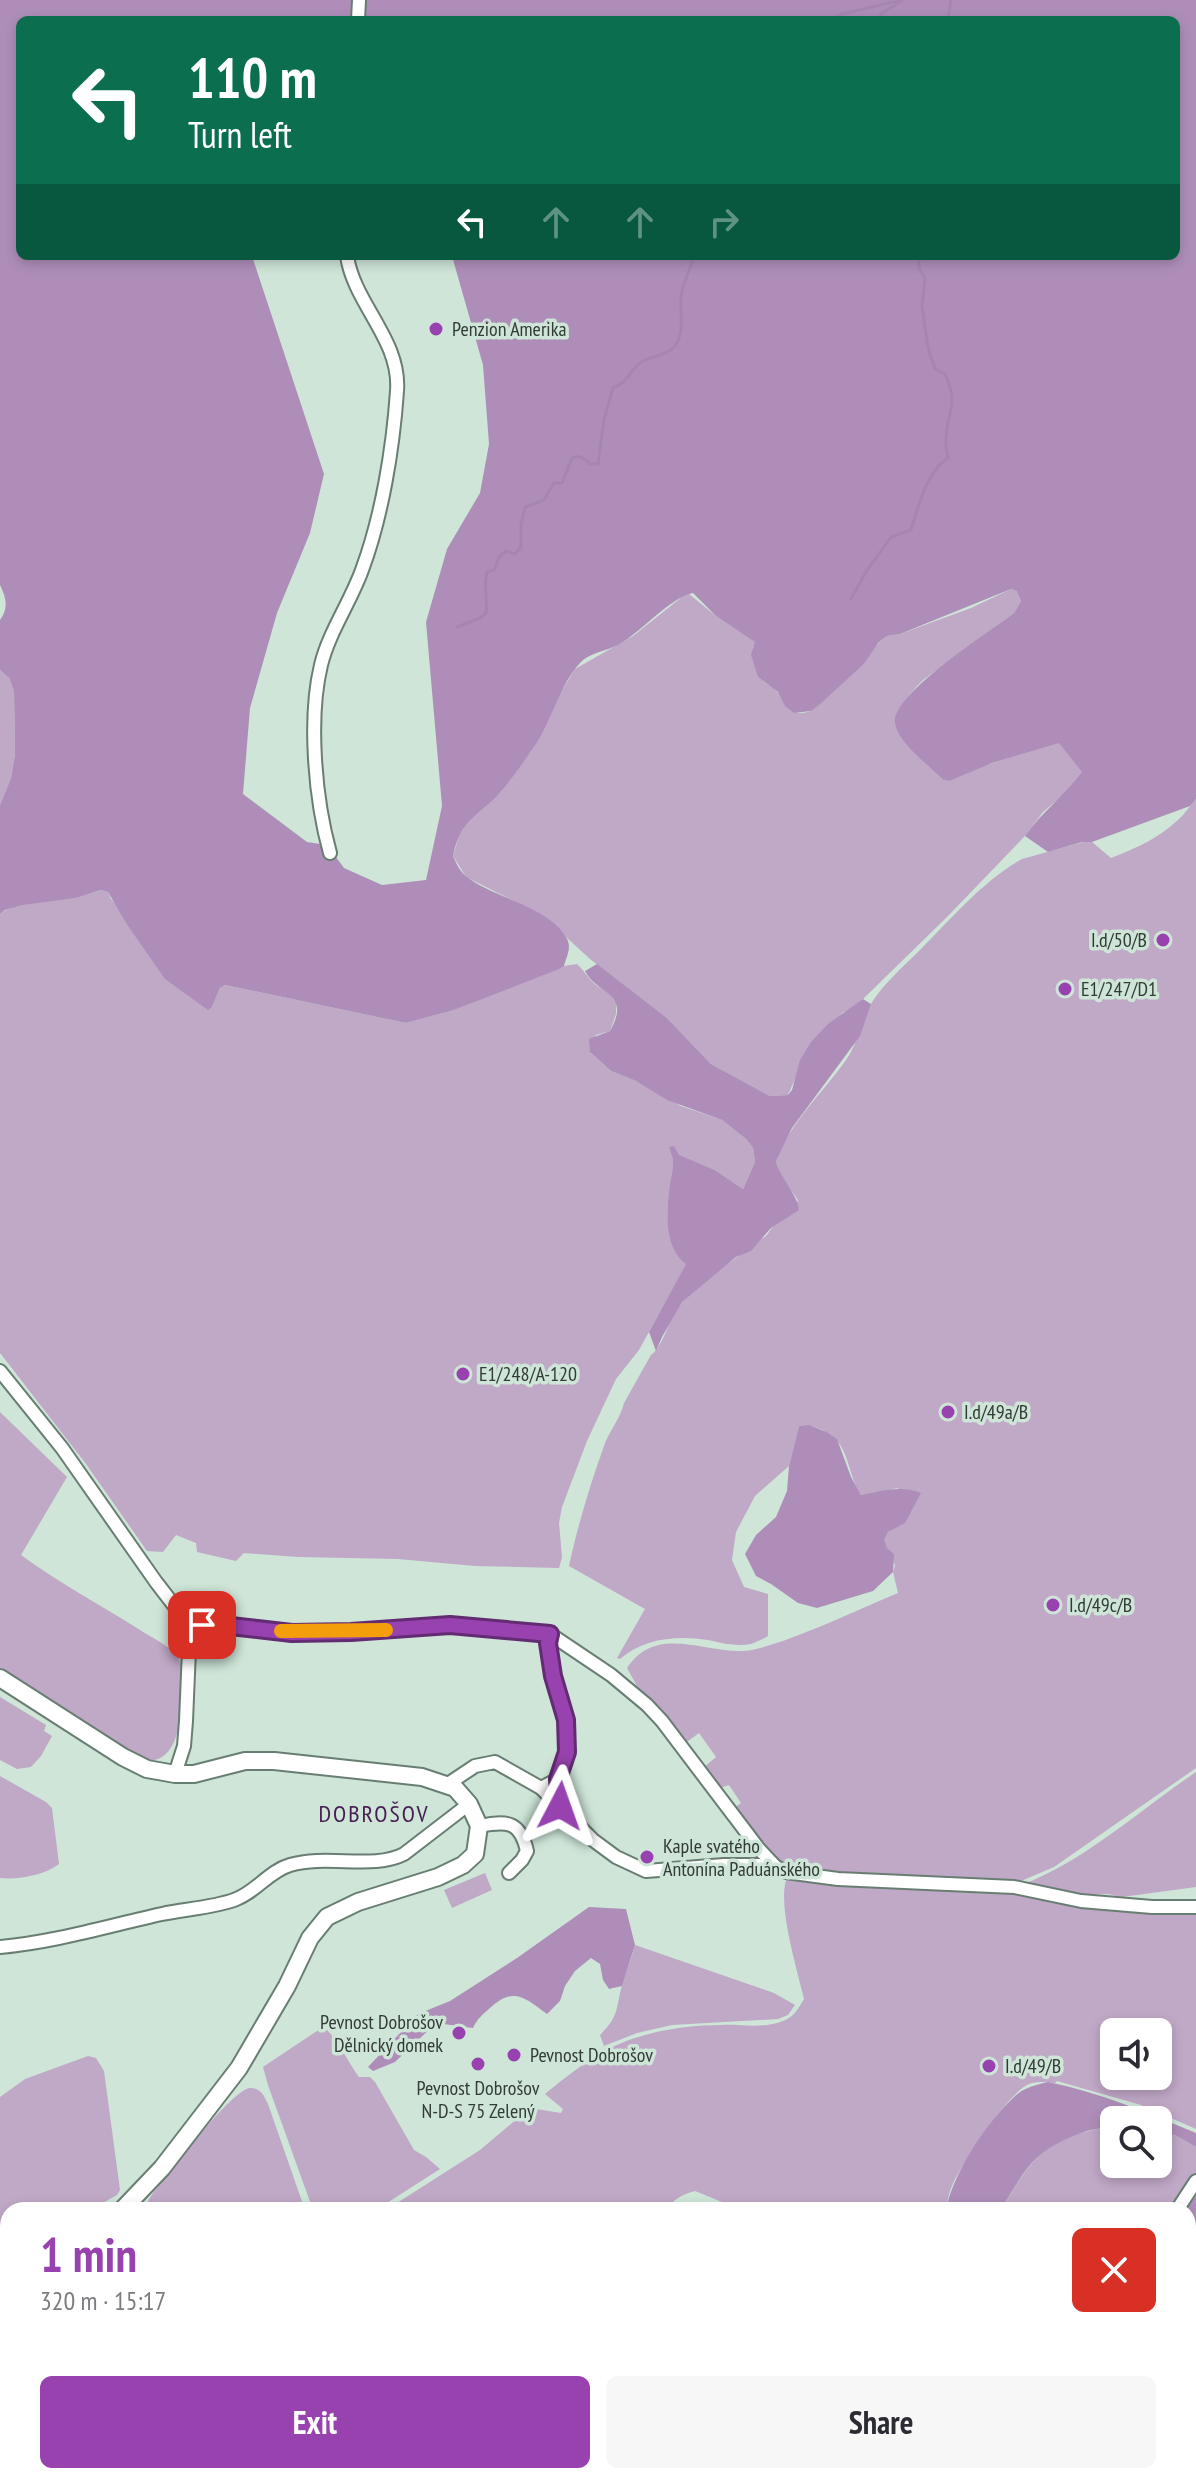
<!DOCTYPE html>
<meta charset="utf-8">
<style>
:root{--surface:#fff;--page:#f7f7f7;--text:#2b2b33;--muted:#7c7c81;--accent:#9742af}
body{margin:0;font-family:"PT Sans Narrow",sans-serif;background:var(--page);color:var(--text);height:100vh;display:flex;flex-direction:column;font-size:30px;white-space:nowrap}
*{box-sizing:border-box;margin:0}
p{font-size:26px;color:var(--muted)}
.icon{flex:none;width:44px;height:44px;fill:none;stroke:currentColor;stroke-width:2;stroke-linecap:round;stroke-linejoin:round}
.map{position:relative;flex:1;overflow:hidden}
.panel{position:absolute;left:0px;top:2202px;width:1196px;height:282px;display:flex;flex-direction:column;background:var(--surface);border-radius:24px 24px 0 0;box-shadow:0 4px 12px #0003}
.panel>*{flex:none}
.top-card{position:absolute;left:16px;top:16px;width:1164px;height:244px;border-radius:12px;box-shadow:0 4px 12px #0003;background:#0b6e4f;color:#fff;overflow:hidden}
.buttons{position:absolute;left:1100px;top:2018px;display:grid;gap:16px}
.buttons a{display:grid;place-items:center;width:72px;height:72px;border-radius:12px;background:var(--surface);box-shadow:0 4px 12px #0003;font-size:40px}
.pin{position:absolute;display:grid;place-items:center;width:68px;height:68px;color:#fff;margin:-34px;border-radius:16px;box-shadow:0 4px 12px #0006}
.me{position:absolute;width:88px;margin:-44px;rotate:4deg;stroke-linejoin:round;filter:drop-shadow(0 0 6px #0008)}
.turn{display:flex;align-items:center;gap:28px;height:168px;padding:0 40px;font-size:36px}
.turn .icon{width:104px;height:104px;stroke-width:2.5}
.turn b{display:block;font-size:56px;line-height:68px}
.lanes{display:flex;align-items:center;height:76px;padding:0 40px;background:#0003;justify-content:center;gap:40px;direction:ltr}
.lanes .off{opacity:.35}
.round{display:grid;place-items:center;flex:none;width:84px;height:84px;border-radius:12px;background:var(--page)}
.headline{display:flex;align-items:center;justify-content:space-between;height:136px;padding:0 40px}
h1{font-size:48px;font-weight:700;line-height:60px;color:var(--accent)}
.button{display:flex;gap:16px;margin-top:auto;padding:16px 40px}
.button a{flex:1;height:92px;border-radius:12px;background:var(--accent);color:#fff;font-size:32px;font-weight:700;line-height:92px;text-align:center}
.button a+a{background:var(--page);color:var(--text)}
.map>svg:first-child{display:block}
.green{fill:#c0a8c7;fill-rule:evenodd}
.forest{fill:#ae8eb9;fill-rule:evenodd}
.lines{fill:none;stroke-linecap:round;stroke-linejoin:round}
.stream{stroke:#a686b1;stroke-width:3}
.minor-casing{stroke:#697e72;stroke-width:16}
.tertiary-casing{stroke:#697e72;stroke-width:20}
.minor{stroke:#fff;stroke-width:12}
.tertiary{stroke:#fff;stroke-width:16}
.route-casing{stroke:#622b72;stroke-width:20}
.route{stroke:#9742af;stroke-width:14}
.slow{stroke:#f59e0b;stroke-width:14}
.poi-dot{fill:#9742af;stroke:#cee5d8;stroke-width:3}
.labels{text-anchor:middle;stroke-width:7;stroke-linejoin:round;paint-order:stroke}
.poi-label{font-size:20px;fill:#323b36;stroke:#cee5d8;text-anchor:start}
.quarter-label{font-size:24px;letter-spacing:2px;fill:#471e53;stroke:#cee5d8}
</style>
<div class="map">
<svg width="1196" height="2483" viewBox="0 0 1196 2483">
<rect width="100%" height="100%" fill="#cee5d8"/>
<g class="green">
<path d="M1011 589 1018 591 1021 601 1014 613 923 680C872 731 905 738 942 779L1059 742 1083 772 1067 792 1043 812 1025 836 948 916 863 999 853 1008 842 1013 794 1081 788 1095 770 1096 711 1064 667 1018 590 959 542 915 466 877 453 856 459 836 471 816 501 791 575 669 633 636 682 597 689 594 716 616 756 642 753 648 758 677C765 683 775 688 779 694 790 709 790 717 811 711L864 664 873 648 887 636 900 634 971 608Z"/>
<polygon points="0,670 9,678 14,691 15,754 11,778 0,805"/>
<path d="M1196 799V1768L1054 1867 1021 1881 838 1875 788 1866 775 1862 733 1809 741 1803 729 1785 717 1789 702 1769 716 1757 699 1733 684 1744 643 1697 627 1668C656 1625 701 1652 741 1651 756 1651 769 1645 783 1641 822 1627 860 1609 898 1593L893 1572 895 1565 883 1540 888 1532 905 1522 898 1488 861 1495C846 1473 851 1443 823 1430 815 1426 808 1425 799 1426L789 1466 755 1496 736 1532 732 1560 744 1587 768 1594V1636C763 1639 757 1642 751 1644 737 1647 722 1643 708 1640 677 1635 644 1638 620 1659L617 1658 645 1609 569 1566C578 1525 589 1488 603 1449 608 1432 620 1420 624 1403L651 1355C665 1345 669 1315 683 1301 707 1276 739 1257 767 1235 772 1226 782 1217 793 1214L798 1200 782 1178 776 1161C792 1120 821 1095 846 1060 858 1043 861 1022 871 1004 883 984 904 966 921 949 952 918 983 881 1022 859L1087 841 1092 842 1111 858C1137 848 1159 838 1179 819 1186 813 1190 805 1196 799Z"/>
<path d="M101 890 108 892 111 899 212 1007 220 988 225 985 406 1023 454 1010 564 966 577 964C584 970 588 979 596 985 607 993 607 989 616 1003V1014L610 1031 596 1035 591 1053 611 1071 636 1081 681 1106 722 1120 746 1139 753 1148 755 1162 743 1189 715 1170 672 1153C672 1160 675 1167 674 1173 674 1177 671 1181 670 1185 666 1210 664 1248 687 1263L639 1350 616 1379 587 1441 562 1507 559 1523 562 1557 559 1568 475 1566 398 1559 298 1557 244 1553 236 1561 197 1552 196 1543 176 1535 163 1552 147 1551 86 1464 0 1353V914C17 900 75 900 101 890Z"/>
<path d="M0 1412 67 1477 21 1555C59 1583 101 1605 140 1630 151 1637 167 1645 176 1654 188 1668 182 1728 173 1744 165 1759 155 1763 138 1759L0 1671Z"/>
<polygon points="0,1697 46,1725 44,1731 52,1736 41,1756 31,1767 17,1769 0,1760"/>
<path d="M1196 1772V1887L1122 1897 1108 1894 1074 1895 1022 1885C1086 1860 1140 1810 1196 1772Z"/>
<path d="M0 1776 46 1802 52 1808 59 1864C45 1875 18 1880 0 1878Z"/>
<polygon points="485,1873 492,1890 452,1908 444,1890"/>
<path d="M788 1876 985 1889 1196 1912V2129L1141 2105 1057 2081 1055 2083C1047 2082 1037 2081 1029 2084 1008 2092 957 2169 950 2191 948 2197 947 2204 946 2210H729V2205L725 2207 722 2202 695 2191C683 2194 673 2199 667 2210H386L480 2150 530 2108 561 2113 563 2109 545 2094C572 2072 602 2048 635 2038 663 2029 692 2025 721 2025 741 2024 764 2029 783 2021 794 2017 798 2009 804 1999 798 1972 775 1899 788 1876ZM1114 2032H1158V2076H1114Z"/>
<path d="M635 1945 774 1993 795 2005 788 2015 778 2019 672 2025 637 2033 604 2046 600 2035C621 2014 615 2008 623 1982 627 1970 632 1957 635 1945Z"/>
<path d="M323 2027C335 2034 349 2064 359 2077H370L375 2082 414 2150 426 2157 440 2169 376 2210H313L268 2085 263 2067Z"/>
<polygon points="88,2056 96,2058 104,2071 120,2190 117,2195 90,2210 8,2210 8,2326 0,2330 0,2097 25,2079"/>
<path d="M249 2088C261 2088 263 2094 268 2104L305 2210H143L151 2196C168 2174 228 2094 249 2088Z"/>
<path d="M1102 2128H1114V2164H1158V2133L1175 2135 1196 2147V2176L1171 2209 1000 2210C1032 2161 1040 2140 1102 2128Z"/>
</g>
<g class="forest">
<path d="M0 0H1196V799L1190 806 1092 842H1082L1048 852 1025 836C1042 812 1065 795 1082 772L1059 743 992 763 949 781 942 779C928 764 898 743 895 723 891 694 991 631 1014 613L1021 601 1017 591 1011 589 900 634 887 636 878 643 864 664 819 705 811 711 794 713 785 706 778 692 758 677 751 655 755 642 716 616 693 593C669 598 642 632 618 645 606 651 589 653 580 663 561 684 553 715 539 739 528 756 516 773 503 789 482 815 461 816 453 856 456 863 460 872 467 877 493 898 553 907 568 941 571 949 566 958 564 966L559 969 454 1010 406 1023 225 985 220 988 212 1007 208 1010 165 979 126 923 108 892 101 890 75 898 23 905 5 910 0 914V805L11 778 15 754 14 691 9 678 0 670V620C9 608 6 597 0 585ZM20 20H1176V256H452L483 365 489 444 480 493 447 549 426 622 442 806 426 880 382 885 344 868 327 845 307 842 243 794 250 708 277 613 310 533 324 474 252 256H20Z"/>
<path d="M597 964 667 1018 711 1064 770 1096 788 1095 792 1090 800 1060 811 1042 828 1024 863 999 871 1004 860 1036 792 1128 776 1161C780 1178 798 1195 799 1210L771 1228 751 1251 736 1257 682 1302 662 1337 656 1351 649 1332 686 1264C665 1248 666 1216 669 1191 671 1173 677 1166 669 1147L674 1146 679 1155 715 1170 743 1189 755 1162 753 1148 746 1139 722 1120 667 1100 636 1081 611 1071 590 1052 589 1039 610 1031C632 992 597 995 585 971Z"/>
<path d="M809 1425 827 1432 837 1439 851 1477 861 1495C881 1491 901 1485 921 1493L905 1523 888 1532 884 1540 887 1548 894 1554 893 1572 873 1591 817 1608 798 1603 771 1584 756 1576 745 1554 756 1535 776 1517 787 1491 789 1466 799 1426Z"/>
<path d="M589 1907 626 1909 635 1945 622 1986 609 1989 603 1980 600 1964 591 1958 575 1971 565 1986 560 2001 547 2014C525 1998 514 1986 490 2008 483 2014 477 2019 473 2028L436 2023 395 2062 373 2071 368 2067 418 2014 450 2001 517 1958Z"/>
<path d="M1048 2082C1099 2092 1148 2113 1196 2133V2147L1175 2135 1158 2133V2120H1114V2128C1101 2127 1088 2130 1076 2135 1030 2153 1026 2171 1000 2210H946C953 2173 986 2123 1014 2097 1023 2088 1035 2085 1048 2082Z"/>
<polygon points="1196,2176 1196,2483 714,2483 687,2476 1188,2476 1188,2210 1167,2210 1171,2209"/>
<polygon points="8,2385 8,2476 635,2476 662,2483 0,2483 0,2388"/>
</g>
<g class="lines">
<g class="stream">
<polyline points="830,20 842,14 902,0"/>
<polyline points="880,20 881,14 900,2"/>
<polyline points="948,20 951,0"/>
<path d="M851 599 866 572 891 537 911 530C918 507 927 471 948 458 947 452 945 444 946 438 948 408 959 406 945 374L935 369 928 348 922 306 925 279 919 268V256"/>
<path d="M457 627 480 618 486 613C488 598 483 586 487 572L494 570 499 557 506 551 515 554 521 547V525L525 507 544 500 554 483H562L572 458C581 455 584 458 590 464H598L604 420 613 388C626 383 630 372 640 363 650 355 666 357 674 347 685 335 680 313 681 298 682 283 691 271 693 256"/>
</g>
<defs>
<g id="minor">
<polyline points="358,20 359,0"/>
<path d="M330 853C315 799 308 719 321 665 329 632 350 603 362 570 382 516 393 449 397 391 401 340 354 304 347 256"/>
<polyline points="0,1371 62,1448 156,1582 190,1626 186,1721 184,1746 175,1774"/>
<polyline points="190,1626 213,1624 292,1633 351,1632 450,1625 550,1634 611,1675 647,1705 662,1721 759,1849 776,1867"/>
<polyline points="448,1784 475,1766 495,1762 541,1788 593,1840 616,1857 646,1871 724,1865 758,1865 776,1867 786,1872 838,1879 1014,1887 1081,1901 1152,1907 1196,1907"/>
<path d="M541 1788 558 1779C578 1733 558 1711 552 1666 550 1655 548 1645 550 1634"/>
<path d="M479 1826C506 1821 520 1820 527 1851L522 1860 509 1873"/>
<path d="M0 1947C55 1942 108 1926 162 1914 185 1909 211 1908 234 1900 255 1893 269 1871 290 1865 328 1854 373 1870 404 1854L469 1804"/>
<polyline points="1177,2210 1196,2181"/>
<polyline points="942,2483 953,2476"/>
</g>
<g id="tertiary">
<polyline points="0,1678 123,1757 147,1769 175,1774 194,1774 245,1761 274,1761 422,1777 455,1788 469,1804 479,1826 475,1854 463,1865 438,1877 358,1902 327,1917 310,1938 287,1986 239,2068 162,2168 122,2210"/>
<polyline points="661,2476 688,2483"/>
</g>
</defs>
<use href="#minor" class="minor-casing"/>
<use href="#tertiary" class="tertiary-casing"/>
<use href="#minor" class="minor"/>
<use href="#tertiary" class="tertiary"/>
</g>
<g class="lines">
<defs>
<polyline id="route" points="202,1625 213,1624 292,1633 351,1632 450,1625 550,1634 548,1643 553,1676 566,1720 567,1752 558,1779 560,1806"/>
</defs>
<use href="#route" class="route-casing"/>
<use href="#route" class="route"/>
<polyline class="slow" points="281,1631 386,1630"/>
</g>
<g class="poi-dot">
<circle cx="436" cy="329" r="8"/>
<circle cx="1163" cy="940" r="8"/>
<circle cx="1065" cy="989" r="8"/>
<circle cx="463" cy="1374" r="8"/>
<circle cx="948" cy="1412" r="8"/>
<circle cx="1053" cy="1605" r="8"/>
<circle cx="647" cy="1857" r="8"/>
<circle cx="459" cy="2033" r="8"/>
<circle cx="514" cy="2055" r="8"/>
<circle cx="478" cy="2064" r="8"/>
<circle cx="989" cy="2066" r="8"/>
</g>
<g class="labels">
<g class="poi-label">
<text x="452" y="336">Penzion Amerika</text>
<text x="1147" y="947" text-anchor="end">I.d/50/B</text>
<text x="1081" y="996">E1/247/D1</text>
<text x="479" y="1381">E1/248/A-120</text>
<text x="964" y="1419">I.d/49a/B</text>
<text x="1069" y="1612">I.d/49c/B</text>
<text x="663" y="1853">Kaple svatého<tspan x="663" dy="23">Antonína Paduánského</tspan></text>
<text x="443" y="2029" text-anchor="end">Pevnost Dobrošov<tspan x="443" dy="23">Dělnický domek</tspan></text>
<text x="530" y="2062">Pevnost Dobrošov</text>
<text x="1005" y="2073">I.d/49/B</text>
<text x="478" y="2095" text-anchor="middle">Pevnost Dobrošov<tspan x="478" dy="23">N-D-S 75 Zelený</tspan></text>
</g>
<g class="quarter-label">
<text x="374" y="1822">DOBROŠOV</text>
</g>
</g>
</svg>
<div class="buttons">
<a><svg class="icon" aria-label="sound" viewBox="0 0 24 24"><path d="M4 9h4l5-4v14l-5-4H4zM17 9q2 3 0 6"/></svg></a>
<a><svg class="icon" aria-label="search" viewBox="0 0 24 24"><circle cx="10" cy="10" r="6"/><path d="M15 15l6 6"/></svg></a>
</div>
<div class="pin" style="left:202px;top:1625px;background:#d93025"><svg class="icon" aria-label="arrive" viewBox="0 0 24 24"><path d="M6 21V4h12l-3 4 3 4H6"/></svg></div>
<svg class="me" style="left:560px;top:1806px" viewBox="-20 -20 40 40"><path d="M0-17L14 15 0 8-14 15z" fill="#9742af" stroke="#fff" stroke-width="4"/></svg>
<div class="top-card">
<div class="turn"><svg class="icon" aria-label="left" viewBox="0 0 24 24"><path d="M17 20v-9H6M10 6l-5 5 5 5"/></svg><div><b>110 m</b>Turn left</div></div>
<div class="lanes"><svg class="icon" aria-label="left" viewBox="0 0 24 24"><path d="M17 20v-9H6M10 6l-5 5 5 5"/></svg><svg class="icon off" aria-label="ahead" viewBox="0 0 24 24"><path d="M12 20V5M6 11l6-6 6 6"/></svg><svg class="icon off" aria-label="ahead" viewBox="0 0 24 24"><path d="M12 20V5M6 11l6-6 6 6"/></svg><svg class="icon off" aria-label="right" viewBox="0 0 24 24"><path d="M7 20v-9h11M14 6l5 5-5 5"/></svg></div>
</div>
<section class="panel">
<div class="headline"><div><h1>1 min</h1><p>320 m · 15:17</p></div><a class="round" style="background:#d93025;color:#fff"><svg class="icon" aria-label="close" viewBox="0 0 24 24"><path d="M6 6l12 12M18 6L6 18"/></svg></a></div>
<div class="button"><a>Exit</a><a>Share</a></div>
</section>
</div>
